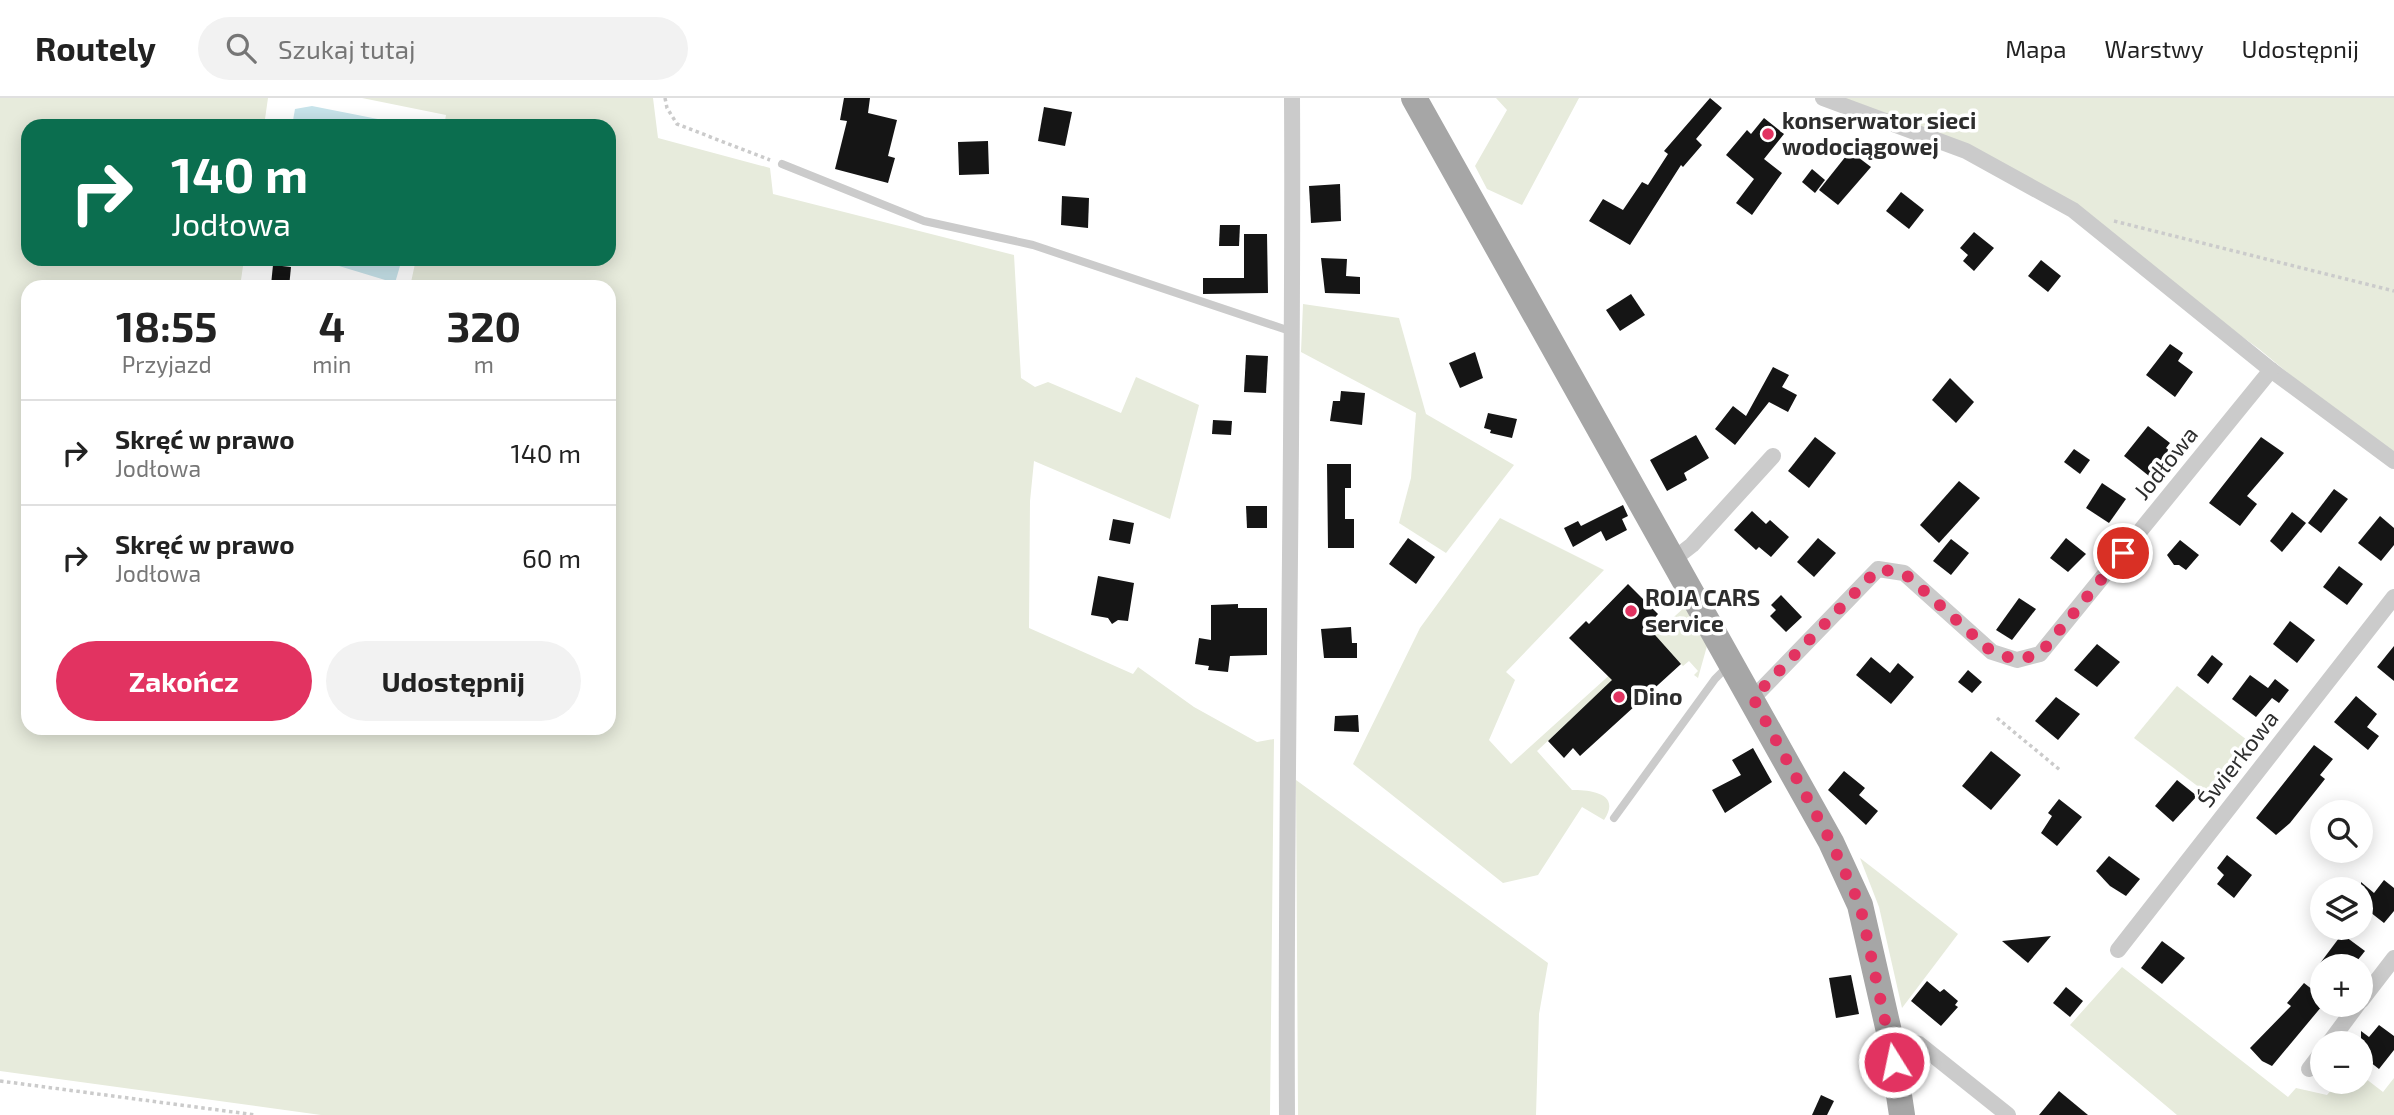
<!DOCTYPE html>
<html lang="pl">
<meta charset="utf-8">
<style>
:root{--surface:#fff;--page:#f2f2f2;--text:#222;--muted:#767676;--line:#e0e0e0;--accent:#e23361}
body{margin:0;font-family:"Exo 2",sans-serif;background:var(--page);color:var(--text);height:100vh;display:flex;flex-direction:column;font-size:26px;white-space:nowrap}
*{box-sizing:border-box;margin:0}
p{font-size:23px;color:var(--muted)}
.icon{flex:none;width:38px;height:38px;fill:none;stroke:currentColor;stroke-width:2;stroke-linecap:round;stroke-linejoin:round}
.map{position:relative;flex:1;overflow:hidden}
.drawer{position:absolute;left:21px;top:182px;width:595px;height:455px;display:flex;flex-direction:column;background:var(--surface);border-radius:21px;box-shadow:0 4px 18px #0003}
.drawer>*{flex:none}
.guide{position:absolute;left:21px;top:21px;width:595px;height:147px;border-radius:21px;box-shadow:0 4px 18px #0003;background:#0b6e4f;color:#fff;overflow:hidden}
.fabs{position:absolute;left:2310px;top:702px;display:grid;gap:14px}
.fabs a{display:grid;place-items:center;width:63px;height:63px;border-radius:50%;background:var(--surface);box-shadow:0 4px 18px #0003;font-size:35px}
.pin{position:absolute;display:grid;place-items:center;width:60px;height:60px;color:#fff;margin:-30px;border:4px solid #fff;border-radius:50%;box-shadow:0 2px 7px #0007}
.me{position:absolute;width:77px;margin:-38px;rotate:350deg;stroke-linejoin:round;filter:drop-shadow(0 0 5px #0008)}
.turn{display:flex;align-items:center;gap:24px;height:147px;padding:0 35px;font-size:32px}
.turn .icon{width:91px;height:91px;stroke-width:2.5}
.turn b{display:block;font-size:49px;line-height:60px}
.eta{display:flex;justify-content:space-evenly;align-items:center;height:119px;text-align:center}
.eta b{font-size:42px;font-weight:700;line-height:49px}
.button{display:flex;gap:14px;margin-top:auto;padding:14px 35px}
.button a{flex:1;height:80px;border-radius:42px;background:var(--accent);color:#fff;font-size:28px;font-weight:700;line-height:80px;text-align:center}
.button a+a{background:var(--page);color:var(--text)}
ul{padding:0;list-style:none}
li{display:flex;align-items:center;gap:21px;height:105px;padding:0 35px;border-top:2px solid var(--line)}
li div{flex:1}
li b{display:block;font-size:26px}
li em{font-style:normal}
header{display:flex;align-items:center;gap:42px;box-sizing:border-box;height:98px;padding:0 35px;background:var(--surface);border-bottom:2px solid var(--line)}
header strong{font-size:33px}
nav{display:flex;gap:38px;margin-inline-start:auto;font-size:24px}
.search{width:490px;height:63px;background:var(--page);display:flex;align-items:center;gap:18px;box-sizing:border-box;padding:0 24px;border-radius:38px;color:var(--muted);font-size:26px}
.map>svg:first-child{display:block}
.green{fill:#e7ebdc}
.water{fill:#c8e4eb}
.building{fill:#151515}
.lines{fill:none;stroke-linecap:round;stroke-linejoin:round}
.path{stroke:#cbcbcb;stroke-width:3.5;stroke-dasharray:3.5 3.5;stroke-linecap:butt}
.service{stroke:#cbcbcb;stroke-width:8}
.minor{stroke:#cbcbcb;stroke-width:16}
.primary{stroke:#a6a6a6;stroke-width:26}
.route{stroke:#e23361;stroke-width:12;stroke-dasharray:0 21.6}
.poi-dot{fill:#e23361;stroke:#fff;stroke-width:2.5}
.labels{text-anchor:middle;stroke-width:7;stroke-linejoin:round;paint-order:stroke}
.poi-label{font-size:23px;font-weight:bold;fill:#2e2e2e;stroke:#fff;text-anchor:start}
.street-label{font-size:23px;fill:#2e2e2e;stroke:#fff}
</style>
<header>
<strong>Routely</strong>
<div class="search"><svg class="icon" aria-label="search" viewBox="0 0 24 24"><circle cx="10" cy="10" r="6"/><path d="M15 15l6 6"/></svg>Szukaj tutaj</div>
<nav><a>Mapa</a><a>Warstwy</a><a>Udostępnij</a></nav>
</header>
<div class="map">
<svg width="2394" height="1017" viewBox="0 0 2394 1017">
<rect width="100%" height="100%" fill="#fff"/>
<g class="green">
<polygon points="0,0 268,0 264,28 28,28 28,161 244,161 240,189 28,189 28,630 609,630 609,189 410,189 416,161 609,161 609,28 444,28 446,17 362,0 653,0 658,40 770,70 773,96 1014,157 1021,280 1035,289 1048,284 1121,315 1136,279 1199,307 1170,421 1034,363 1030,403 1029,530 1133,576 1138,569 1194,609 1257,644 1274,641 1270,1017 321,1017 0,973"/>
<polygon points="1496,0 1579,0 1522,107 1487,91 1475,68 1507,12"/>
<polygon points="1817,0 2394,0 2394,363 2259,251 2033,86"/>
<polygon points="1303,206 1399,220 1426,316 1514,367 1446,455 1399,425 1411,380 1416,315 1301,254"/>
<path d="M1500 420 1604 472 1506 574 1515 582 1489 642 1511 666 1686 508 1707 548 1698 580 1694 577 1698 573 1689 563 1683 568 1657 541 1537 653 1572 692C1590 692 1622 695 1604 722L1582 709 1538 777 1503 785 1353 666 1420 530Z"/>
<polygon points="2177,588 2256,649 2216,702 2134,640"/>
<polygon points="1296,682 1548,865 1539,916 1536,1017 1298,1017"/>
<polygon points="1860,760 1958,836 1902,910 1879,809"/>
<polygon points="2122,869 2288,999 2296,990 2327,997 2338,984 2361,984 2361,977 2383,994 2394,980 2394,1017 2177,1017 2070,927"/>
</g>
<g class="water">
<polygon points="312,8 398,25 410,28 292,28 295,11"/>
<polygon points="316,161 402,161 395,185"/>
</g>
<g class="building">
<polygon points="844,0 870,0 868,15 897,22 888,58 895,60 888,85 835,71 847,23 840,22"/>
<polygon points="1710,0 1722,10 1696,41 1702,47 1683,69 1681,67 1630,147 1589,123 1603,101 1623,112 1642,84 1648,87 1668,56 1664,53"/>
<polygon points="1044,9 1072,14 1065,48 1038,43"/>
<polygon points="1764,20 1784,36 1764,61 1782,75 1752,117 1736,105 1754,81 1726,57 1747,32 1751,36"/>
<polygon points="988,43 989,76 959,77 958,44"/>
<polygon points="1850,53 1871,69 1838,107 1819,92"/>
<polygon points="1812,71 1825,82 1815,95 1802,84"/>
<polygon points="1340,86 1341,123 1311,125 1309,88"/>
<polygon points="1901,94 1924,112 1909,131 1886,113"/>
<polygon points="1062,98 1089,100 1088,130 1061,127"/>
<polygon points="1220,127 1240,127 1239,148 1219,148"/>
<polygon points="1974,134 1994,150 1974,173 1963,163 1968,157 1960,150"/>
<polygon points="1244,136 1267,136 1268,195 1203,196 1203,180 1244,180"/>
<polygon points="1321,160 1347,161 1346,178 1360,179 1360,196 1325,195"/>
<polygon points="2041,162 2061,178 2048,194 2028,178"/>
<polygon points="273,167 291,169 289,189 271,187"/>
<polygon points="1631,196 1645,217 1620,233 1606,212"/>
<polygon points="2170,246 2183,255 2178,263 2193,274 2175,299 2146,277"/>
<polygon points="1475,254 1483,280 1460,290 1449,265"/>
<polygon points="1246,257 1268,258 1266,295 1244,294"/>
<polygon points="1773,269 1789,277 1782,289 1797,297 1788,314 1769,304 1735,347 1715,331 1733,308 1746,318"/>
<polygon points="1950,280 1974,304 1956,325 1932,302"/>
<polygon points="1341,293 1365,295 1362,327 1330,323 1333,303 1340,303"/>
<polygon points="1488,315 1517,321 1512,340 1490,335 1491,332 1484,330"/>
<polygon points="1213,322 1232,323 1231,337 1212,336"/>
<polygon points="2148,328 2170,345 2166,350 2174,356 2154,382 2124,358"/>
<polygon points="1696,337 1709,360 1684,375 1687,382 1667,393 1650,362"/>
<polygon points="1815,339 1836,355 1809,390 1788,373"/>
<polygon points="2261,339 2284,355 2247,398 2257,406 2240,428 2209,405"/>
<polygon points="2074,351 2090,362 2080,376 2064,364"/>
<polygon points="1327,366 1351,366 1351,390 1345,390 1345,421 1354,421 1354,450 1328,450"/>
<polygon points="1959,383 1980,400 1939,445 1920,427"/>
<polygon points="2102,385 2126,401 2109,425 2086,410"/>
<polygon points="2334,391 2348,401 2321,435 2308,425"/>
<polygon points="1623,407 1628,418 1622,421 1627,432 1606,443 1601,433 1573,449 1564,430 1578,423 1581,428"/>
<polygon points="1246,408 1267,408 1267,430 1247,430"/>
<polygon points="1752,413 1766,426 1770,422 1789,439 1771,459 1759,449 1756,452 1734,432"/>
<polygon points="2292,414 2306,425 2282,454 2270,443"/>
<polygon points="2380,418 2394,430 2394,447 2381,463 2358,445"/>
<polygon points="1113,421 1134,425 1130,446 1109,442"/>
<polygon points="1408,440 1435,459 1416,486 1389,466"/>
<polygon points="1818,440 1836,455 1814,479 1797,464"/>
<polygon points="2066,440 2086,456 2068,474 2050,460"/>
<polygon points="1951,441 1969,455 1951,477 1933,463"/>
<polygon points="2180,442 2199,457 2186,472 2179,467 2174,467 2167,457"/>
<polygon points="2339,468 2363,486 2347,507 2323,489"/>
<polygon points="1098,478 1134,485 1128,523 1118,522 1112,526 1108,520 1091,517"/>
<polygon points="1628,486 1658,516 1647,528 1681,566 1580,658 1573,650 1564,660 1548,643 1612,582 1569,540 1586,523 1589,526"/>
<polygon points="1781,497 1802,519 1786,534 1770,518 1776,512 1771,507"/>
<polygon points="2019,500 2036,511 2012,542 1996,532"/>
<polygon points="1238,506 1238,510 1267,510 1267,557 1230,558 1228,574 1208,572 1209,568 1195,566 1199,540 1211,542 1211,507"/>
<polygon points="2290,523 2315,542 2297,565 2273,546"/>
<polygon points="1351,529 1352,545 1357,545 1357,560 1324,560 1321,531"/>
<polygon points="2097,546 2120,564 2097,589 2074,572"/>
<polygon points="2394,548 2394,583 2377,569"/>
<polygon points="2212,557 2223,566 2208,586 2197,577"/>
<polygon points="1871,559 1890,575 1898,565 1914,579 1891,606 1856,577"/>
<polygon points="1968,572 1982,584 1972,595 1958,584"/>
<polygon points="2250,577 2268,590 2275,581 2289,592 2279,605 2272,600 2256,619 2232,601"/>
<polygon points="2356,598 2377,616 2367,629 2379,638 2368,652 2334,624"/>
<polygon points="2056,599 2080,616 2058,642 2035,623"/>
<polygon points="1358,617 1359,634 1334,633 1335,618"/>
<polygon points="2314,647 2333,661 2320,677 2325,681 2290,725 2276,737 2256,720"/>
<polygon points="1753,650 1772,684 1725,715 1712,692 1741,677 1732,662"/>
<polygon points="1991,653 2021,677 1991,712 1962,688"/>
<polygon points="1844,673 1865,690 1859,697 1878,713 1866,727 1828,692"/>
<polygon points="2177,682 2197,698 2173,724 2155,708"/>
<polygon points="2059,701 2082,719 2057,748 2041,735 2052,718 2048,715"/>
<polygon points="2227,757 2252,777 2234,800 2217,786 2224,777 2217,770"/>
<polygon points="2109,758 2140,781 2126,798 2110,788 2096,773"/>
<polygon points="2384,782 2394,790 2394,813 2384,825 2361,807 2361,784 2374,795"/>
<polygon points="2342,836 2365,853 2353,868 2318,868"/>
<polygon points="2051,838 2028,865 2002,843"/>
<polygon points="2162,843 2185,860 2162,886 2141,870"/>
<polygon points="1851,877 1859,916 1836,920 1829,880"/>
<polygon points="1927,883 1940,894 1944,891 1958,903 1955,907 1958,909 1941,928 1911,903"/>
<polygon points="2304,885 2322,899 2322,908 2272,968 2262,963 2250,950 2291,908 2287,905"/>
<polygon points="2066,889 2083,903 2070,919 2053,905"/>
<polygon points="2379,927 2394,938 2394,952 2379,971 2361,957 2361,933 2369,939"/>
<polygon points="2059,993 2088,1017 2039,1017"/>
<polygon points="1821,997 1834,1003 1827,1017 1812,1017"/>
</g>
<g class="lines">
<g class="path">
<polyline points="665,0 667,10 677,26 770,62"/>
<polyline points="2114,123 2394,193"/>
<polyline points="1997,620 2060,672"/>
<polyline points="0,983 256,1017"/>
</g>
<g class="service">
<polyline points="782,66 924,123 1033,147 1293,234"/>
<polyline points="1614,720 1715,581 1728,568"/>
</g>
<g class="minor">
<polyline points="1823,0 1966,53 2073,112 2271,272 2394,363"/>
<polyline points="1674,461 1692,447 1773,358"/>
<polyline points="1753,600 1878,471 1904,475 1992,554 2017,562 2040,556 2271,272"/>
<polyline points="2118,852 2394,499"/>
<polyline points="2361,903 2394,860"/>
<polyline points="1890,938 1919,946 2008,1017"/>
<polyline points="2329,945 2358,906"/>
<polyline points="2309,971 2322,954"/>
<path d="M1287 1017C1285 678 1294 339 1292 0"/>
</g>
<polyline class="primary" points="1414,0 1831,744 1860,807 1890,938 1902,1017"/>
</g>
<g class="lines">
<polyline class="route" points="1894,964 1860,807 1831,744 1753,600 1878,471 1904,475 1992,554 2017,562 2040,556 2123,455"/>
</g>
<g class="poi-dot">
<circle cx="1768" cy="36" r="7"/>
<circle cx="1631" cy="513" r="7"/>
<circle cx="1619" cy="599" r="7"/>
</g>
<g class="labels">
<g class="poi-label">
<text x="1782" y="31">konserwator sieci<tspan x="1782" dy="26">wodociągowej</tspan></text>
<text x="1645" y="508">ROJA CARS<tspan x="1645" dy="26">service</tspan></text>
<text x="1633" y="607">Dino</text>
</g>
<g class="street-label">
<text transform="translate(2166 365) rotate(-51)" y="8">Jodłowa</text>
<text transform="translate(2238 661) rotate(-52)" y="8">Świerkowa</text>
</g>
</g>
</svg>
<div class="fabs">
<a><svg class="icon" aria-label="search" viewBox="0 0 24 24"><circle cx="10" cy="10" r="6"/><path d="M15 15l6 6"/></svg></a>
<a><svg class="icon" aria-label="layers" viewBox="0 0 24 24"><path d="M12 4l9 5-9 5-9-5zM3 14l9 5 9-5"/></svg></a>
<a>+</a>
<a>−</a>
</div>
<div class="pin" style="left:2123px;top:455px;background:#d93025"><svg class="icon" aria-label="arrive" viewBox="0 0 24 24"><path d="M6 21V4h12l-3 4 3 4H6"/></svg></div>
<svg class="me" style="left:1894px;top:964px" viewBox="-20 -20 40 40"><circle r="17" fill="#e23361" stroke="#fff" stroke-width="3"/><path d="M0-11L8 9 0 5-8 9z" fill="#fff"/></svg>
<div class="guide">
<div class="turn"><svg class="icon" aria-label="right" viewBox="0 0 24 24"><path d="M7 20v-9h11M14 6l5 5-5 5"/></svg><div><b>140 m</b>Jodłowa</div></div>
</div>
<section class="drawer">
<div class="eta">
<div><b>18:55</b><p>Przyjazd</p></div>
<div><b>4</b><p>min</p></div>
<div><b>320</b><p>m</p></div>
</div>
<ul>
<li><svg class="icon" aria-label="right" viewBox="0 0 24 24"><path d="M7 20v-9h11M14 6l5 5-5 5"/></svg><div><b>Skręć w prawo</b><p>Jodłowa</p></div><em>140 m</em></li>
<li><svg class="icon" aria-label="right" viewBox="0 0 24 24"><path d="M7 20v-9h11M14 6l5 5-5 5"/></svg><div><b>Skręć w prawo</b><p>Jodłowa</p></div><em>60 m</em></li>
</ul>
<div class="button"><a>Zakończ</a><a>Udostępnij</a></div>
</section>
</div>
